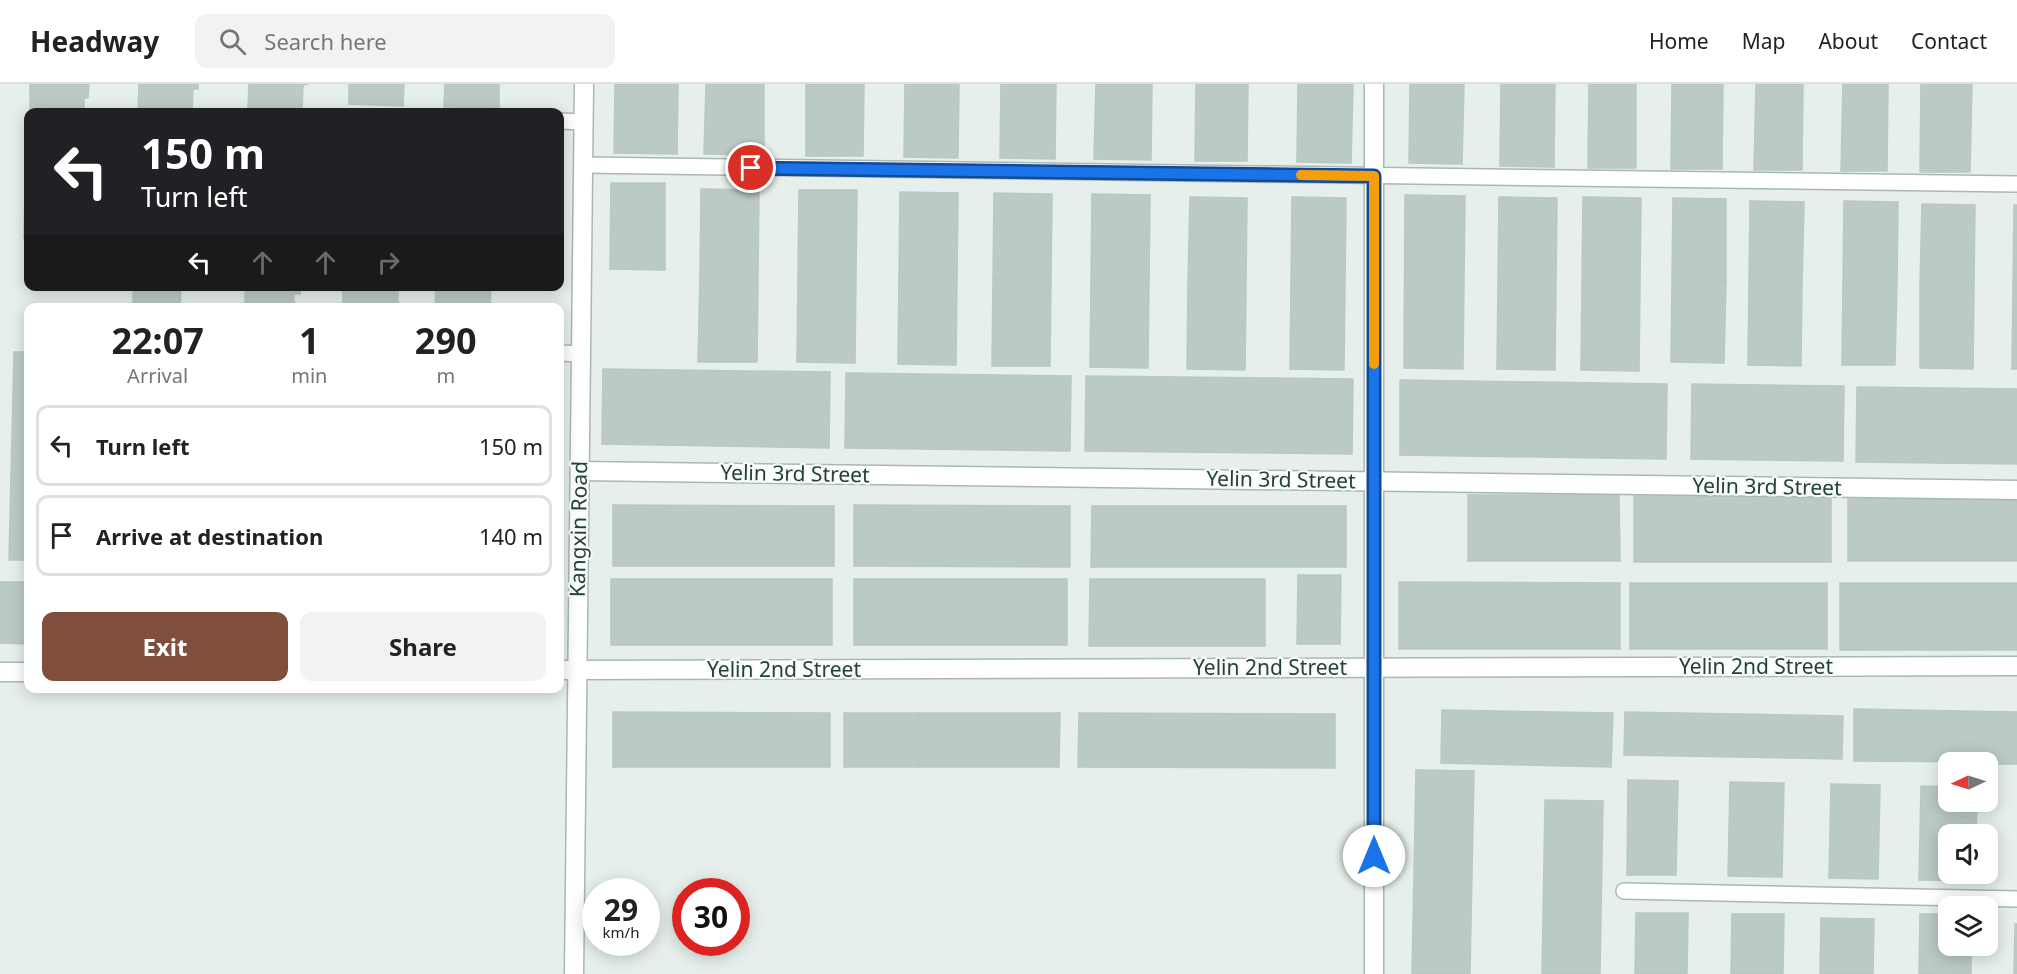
<!DOCTYPE html>
<style>
:root{--surface:#fff;--page:#f2f2f2;--text:#222;--muted:#767676;--line:#e0e0e0;--accent:#804e3d}
body{margin:0;font-family:"Noto Sans",sans-serif;background:var(--page);color:var(--text);height:100vh;display:flex;flex-direction:column;font-size:22px;white-space:nowrap}
*{box-sizing:border-box;margin:0}
p{font-size:20px;color:var(--muted)}
.icon{flex:none;width:33px;height:33px;fill:none;stroke:currentColor;stroke-width:2;stroke-linecap:round;stroke-linejoin:round}
.map{position:relative;flex:1;overflow:hidden}
.drawer{position:absolute;left:24px;top:219px;width:540px;height:390px;display:flex;flex-direction:column;background:var(--surface);border-radius:12px;box-shadow:0 3px 15px #0003}
.drawer>*{flex:none}
.top-card{position:absolute;left:24px;top:24px;width:540px;height:183px;border-radius:12px;box-shadow:0 3px 15px #0003;background:#202124;color:#fff;overflow:hidden}
.needle{width:39px;rotate:266deg}
.fabs{position:absolute;left:1938px;top:668px;display:grid;gap:12px}
.fabs a{display:grid;place-items:center;width:60px;height:60px;border-radius:12px;background:var(--surface);box-shadow:0 3px 15px #0003;font-size:30px}
.speed{position:absolute;left:582px;top:794px;display:flex;gap:12px;font-size:30px;font-weight:700;text-align:center}
.speed>*{display:grid;place-content:center;width:78px;height:78px;border-radius:50%;background:var(--surface);box-shadow:0 3px 15px #0003;line-height:1}
.speed small{font-size:15px;font-weight:400}
.speed .limit{border:9px solid #d22;background:#fff;color:#111}
.pin{position:absolute;display:grid;place-items:center;width:51px;height:51px;color:#fff;margin:-26px;border:3px solid #fff;border-radius:50%;box-shadow:0 2px 6px #0007}
.me{position:absolute;width:66px;margin:-33px;rotate:0deg;stroke-linejoin:round;filter:drop-shadow(0 0 4px #0008)}
.turn{display:flex;align-items:center;gap:21px;height:126px;padding:0 18px;font-size:27px}
.turn .icon{width:78px;height:78px;stroke-width:2.5}
.turn b{display:block;font-size:42px;line-height:51px}
.lanes{display:flex;align-items:center;height:57px;padding:0 18px;background:#0003;justify-content:center;gap:30px;direction:ltr}
.lanes .off{opacity:.35}
.eta{display:flex;justify-content:space-evenly;align-items:center;height:102px;text-align:center}
.eta b{font-size:36px;font-weight:700;line-height:42px}
.primary-button{display:flex;gap:12px;margin-top:auto;padding:12px 18px}
.primary-button a{flex:1;height:69px;border-radius:12px;background:var(--accent);color:#fff;font-size:24px;font-weight:700;line-height:69px;text-align:center}
.primary-button a+a{background:var(--page);color:var(--text)}
ul{padding:0;list-style:none}
li{display:flex;align-items:center;gap:18px;height:81px;margin:0 12px 9px;padding:0 6px;border:3px solid var(--line);border-radius:12px}
li div{flex:1}
li b{display:block;font-size:22px}
li em{font-style:normal}
header{display:flex;align-items:center;gap:36px;box-sizing:border-box;height:84px;padding:0 30px;background:var(--surface);border-bottom:2px solid var(--line)}
header strong{font-size:28px}
nav{display:flex;gap:33px;margin-inline-start:auto;font-size:21px}
.search{width:420px;height:54px;background:var(--page);display:flex;align-items:center;gap:15px;box-sizing:border-box;padding:0 21px;border-radius:12px;color:var(--muted);font-size:22px}
.map>svg:first-child{display:block}
.building{fill:#bbcac4;stroke:#b8c9c2;stroke-width:1.5}
.lines{fill:none;stroke-linecap:round;stroke-linejoin:round}
.service-casing{stroke:#a8b8b2;stroke-width:18}
.minor-casing{stroke:#a8b8b2;stroke-width:21}
.tertiary-casing{stroke:#a8b8b2;stroke-width:21}
.service{stroke:#fff;stroke-width:15}
.minor{stroke:#fff;stroke-width:18}
.tertiary{stroke:#fff;stroke-width:18}
.route-casing{stroke:#114b97;stroke-width:15}
.route{stroke:#1a73e8;stroke-width:10}
.slow{stroke:#f59e0b;stroke-width:10}
.labels{text-anchor:middle;stroke-width:4.5;stroke-linejoin:round;paint-order:stroke}
.street-label{font-size:21px;fill:#24423a;stroke:#f7fbf9}
</style>
<header>
<strong>Headway</strong>
<div class="search"><svg class="icon" aria-label="search" viewBox="0 0 24 24"><circle cx="10" cy="10" r="6"/><path d="M15 15l6 6"/></svg>Search here</div>
<nav><a>Home</a><a>Map</a><a>About</a><a>Contact</a></nav>
</header>
<div class="map">
<svg width="2017" height="890" viewBox="0 0 2017 890">
<rect width="100%" height="100%" fill="#e6efeb"/>
<g class="building">
<polygon points="30,0 89,0 88,14 84,14 84,28 30,28"/>
<polygon points="139,0 198,0 198,5 193,5 192,28 138,27"/>
<polygon points="249,0 308,0 303,1 302,25 248,24"/>
<polygon points="349,0 404,0 403,22 349,20"/>
<polygon points="445,0 499,0 499,24 444,23"/>
<polygon points="615,0 678,0 677,70 614,69"/>
<polygon points="706,0 764,0 764,71 704,70"/>
<polygon points="806,0 864,0 863,72 806,72"/>
<polygon points="905,0 959,0 958,74 904,73"/>
<polygon points="1001,0 1056,0 1055,75 1000,74"/>
<polygon points="1096,0 1152,0 1151,76 1094,75"/>
<polygon points="1196,0 1248,0 1247,77 1195,77"/>
<polygon points="1298,0 1353,0 1351,79 1297,78"/>
<polygon points="1410,0 1464,0 1462,80 1409,79"/>
<polygon points="1501,0 1555,0 1554,83 1500,82"/>
<polygon points="1589,0 1636,0 1636,84 1588,84"/>
<polygon points="1672,0 1723,0 1722,85 1671,85"/>
<polygon points="1756,0 1803,0 1802,86 1754,86"/>
<polygon points="1843,0 1888,0 1887,87 1841,87"/>
<polygon points="1921,0 1972,0 1970,88 1920,88"/>
<polygon points="26,65 28,65 28,154 24,154"/>
<polygon points="611,99 665,99 665,186 610,185"/>
<polygon points="701,105 759,106 758,192 700,191"/>
<polygon points="799,106 857,106 856,192 798,192"/>
<polygon points="900,108 958,109 957,195 899,194"/>
<polygon points="994,109 1052,110 1051,196 993,195"/>
<polygon points="1092,110 1150,111 1149,197 1091,197"/>
<polygon points="1405,111 1465,112 1463,285 1404,284"/>
<polygon points="1190,113 1247,114 1246,200 1188,199"/>
<polygon points="1292,113 1346,114 1344,286 1290,285"/>
<polygon points="1499,113 1557,114 1556,200 1498,199"/>
<polygon points="1583,113 1641,114 1640,201 1582,199"/>
<polygon points="1673,114 1726,115 1726,197 1672,197"/>
<polygon points="1750,117 1804,118 1802,200 1749,199"/>
<polygon points="1844,117 1898,118 1897,199 1843,199"/>
<polygon points="1922,120 1975,121 1974,202 1920,202"/>
<polygon points="2014,121 2017,121 2017,203 2013,203"/>
<polygon points="700,191 758,192 757,278 698,278"/>
<polygon points="798,192 856,192 855,279 797,278"/>
<polygon points="899,194 957,195 956,281 898,280"/>
<polygon points="993,195 1051,196 1050,282 992,282"/>
<polygon points="1091,197 1149,197 1148,284 1090,283"/>
<polygon points="1672,197 1726,197 1724,279 1671,278"/>
<polygon points="1188,199 1246,200 1245,286 1187,285"/>
<polygon points="1498,199 1556,200 1555,286 1497,285"/>
<polygon points="1582,199 1640,201 1639,287 1581,286"/>
<polygon points="1749,199 1802,200 1801,282 1748,281"/>
<polygon points="1843,199 1897,199 1895,281 1842,281"/>
<polygon points="133,202 181,202 180,224 133,224"/>
<polygon points="245,202 300,202 300,210 294,210 294,224 245,224"/>
<rect x="343" y="202" width="55" height="22"/>
<polygon points="436,202 491,202 490,224 435,224"/>
<polygon points="1920,202 1974,202 1973,285 1920,284"/>
<polygon points="2013,203 2017,203 2017,285 2012,285"/>
<polygon points="14,268 28,268 28,476 9,476"/>
<polygon points="603,285 830,288 829,364 602,360"/>
<polygon points="846,289 1071,292 1070,367 845,364"/>
<polygon points="1086,292 1353,295 1352,370 1085,367"/>
<polygon points="1400,296 1667,300 1666,375 1400,371"/>
<polygon points="1692,300 1844,302 1843,377 1691,375"/>
<polygon points="1857,303 2017,305 2017,380 1856,378"/>
<polygon points="1468,411 1619,411 1620,477 1468,477"/>
<rect x="1634" y="412" width="197" height="66"/>
<rect x="1848" y="415" width="169" height="62"/>
<polygon points="613,421 834,422 834,482 613,482"/>
<polygon points="854,421 1070,422 1070,483 854,482"/>
<polygon points="1092,422 1346,422 1346,483 1091,483"/>
<polygon points="1298,491 1341,491 1340,560 1297,560"/>
<rect x="611" y="495" width="221" height="66"/>
<rect x="854" y="495" width="213" height="66"/>
<polygon points="1090,495 1265,495 1265,562 1089,562"/>
<polygon points="0,498 28,498 28,560 0,559"/>
<polygon points="1399,498 1620,499 1620,565 1399,565"/>
<rect x="1630" y="499" width="197" height="66"/>
<rect x="1840" y="499" width="177" height="67"/>
<polygon points="1854,625 2017,628 2017,680 1988,680 1988,678 1854,677"/>
<polygon points="1442,626 1613,629 1611,683 1441,679"/>
<polygon points="613,628 830,629 830,683 613,683"/>
<polygon points="1625,628 1843,632 1842,675 1624,671"/>
<rect x="844" y="629" width="75" height="54"/>
<polygon points="919,629 1060,629 1059,683 919,683"/>
<polygon points="1079,629 1335,630 1335,684 1078,683"/>
<polygon points="1416,686 1474,687 1470,890 1412,890"/>
<polygon points="1628,696 1678,697 1676,791 1627,791"/>
<polygon points="1730,698 1784,699 1782,793 1728,792"/>
<polygon points="1831,700 1880,701 1878,795 1829,794"/>
<polygon points="1921,702 1948,703 1948,717 1977,717 1976,750 1948,750 1948,789 1976,789 1976,797 1919,796"/>
<polygon points="1545,716 1603,717 1600,890 1542,890"/>
<polygon points="1636,829 1688,829 1687,890 1635,890"/>
<polygon points="1732,830 1784,830 1783,890 1731,890"/>
<polygon points="1920,830 1948,830 1948,861 1971,861 1971,890 1919,890"/>
<polygon points="1821,834 1874,835 1873,890 1820,890"/>
<polygon points="2015,840 2017,840 2017,890 2014,890"/>
</g>
<g class="lines">
<defs>
<g id="service">
<polyline points="560,37 584,38"/>
<polyline points="583,81 2017,100"/>
<polyline points="560,269 581,270"/>
<polyline points="1624,807 2017,815"/>
</g>
<g id="minor">
<polyline points="1374,0 1374,890"/>
<polyline points="580,387 2017,406"/>
<polyline points="560,586 2017,582"/>
<polyline points="0,588 28,588"/>
</g>
<polyline id="tertiary" points="574,890 584,0"/>
</defs>
<use href="#service" class="service-casing"/>
<use href="#minor" class="minor-casing"/>
<use href="#tertiary" class="tertiary-casing"/>
<use href="#service" class="service"/>
<use href="#minor" class="minor"/>
<use href="#tertiary" class="tertiary"/>
</g>
<g class="lines">
<defs>
<polyline id="route" points="751,84 1374,92 1374,772"/>
</defs>
<use href="#route" class="route-casing"/>
<use href="#route" class="route"/>
<polyline class="slow" points="1301,91 1374,92 1374,280"/>
</g>
<g class="labels">
<g class="street-label">
<text transform="translate(795 390) rotate(1)" y="7">Yelin 3rd Street</text>
<text transform="translate(1281 396) rotate(1)" y="7">Yelin 3rd Street</text>
<text transform="translate(1767 403) rotate(1)" y="7">Yelin 3rd Street</text>
<text transform="translate(579 445) rotate(-89)" y="7">Kangxin Road</text>
<text x="1756" y="590">Yelin 2nd Street</text>
<text x="1270" y="591">Yelin 2nd Street</text>
<text x="784" y="593">Yelin 2nd Street</text>
</g>
</g>
</svg>
<div class="fabs">
<a><svg class="needle" viewBox="-14 -14 28 28"><path d="M0-13l5 13h-10z" fill="#e53935"/><path d="M0 13l5-13h-10z" fill="#767676"/></svg></a>
<a><svg class="icon" aria-label="sound" viewBox="0 0 24 24"><path d="M4 9h4l5-4v14l-5-4H4zM17 9q2 3 0 6"/></svg></a>
<a><svg class="icon" aria-label="layers" viewBox="0 0 24 24"><path d="M12 4l9 5-9 5-9-5zM3 14l9 5 9-5"/></svg></a>
</div>
<div class="speed"><div>29<small>km/h</small></div><div class="limit">30</div></div>
<div class="pin" style="left:751px;top:84px;background:#d93025"><svg class="icon" aria-label="arrive" viewBox="0 0 24 24"><path d="M6 21V4h12l-3 4 3 4H6"/></svg></div>
<svg class="me" style="left:1374px;top:772px" viewBox="-20 -20 40 40"><circle r="19" fill="#fff"/><path d="M0-13L10 11 0 6-10 11z" fill="#1a73e8"/></svg>
<div class="top-card">
<div class="turn"><svg class="icon" aria-label="left" viewBox="0 0 24 24"><path d="M17 20v-9H6M10 6l-5 5 5 5"/></svg><div><b>150 m</b>Turn left</div></div>
<div class="lanes"><svg class="icon" aria-label="left" viewBox="0 0 24 24"><path d="M17 20v-9H6M10 6l-5 5 5 5"/></svg><svg class="icon off" aria-label="ahead" viewBox="0 0 24 24"><path d="M12 20V5M6 11l6-6 6 6"/></svg><svg class="icon off" aria-label="ahead" viewBox="0 0 24 24"><path d="M12 20V5M6 11l6-6 6 6"/></svg><svg class="icon off" aria-label="right" viewBox="0 0 24 24"><path d="M7 20v-9h11M14 6l5 5-5 5"/></svg></div>
</div>
<section class="drawer">
<div class="eta">
<div><b>22:07</b><p>Arrival</p></div>
<div><b>1</b><p>min</p></div>
<div><b>290</b><p>m</p></div>
</div>
<ul>
<li><svg class="icon" aria-label="left" viewBox="0 0 24 24"><path d="M17 20v-9H6M10 6l-5 5 5 5"/></svg><div><b>Turn left</b></div><em>150 m</em></li>
<li><svg class="icon" aria-label="arrive" viewBox="0 0 24 24"><path d="M6 21V4h12l-3 4 3 4H6"/></svg><div><b>Arrive at destination</b></div><em>140 m</em></li>
</ul>
<div class="primary-button"><a>Exit</a><a>Share</a></div>
</section>
</div>
